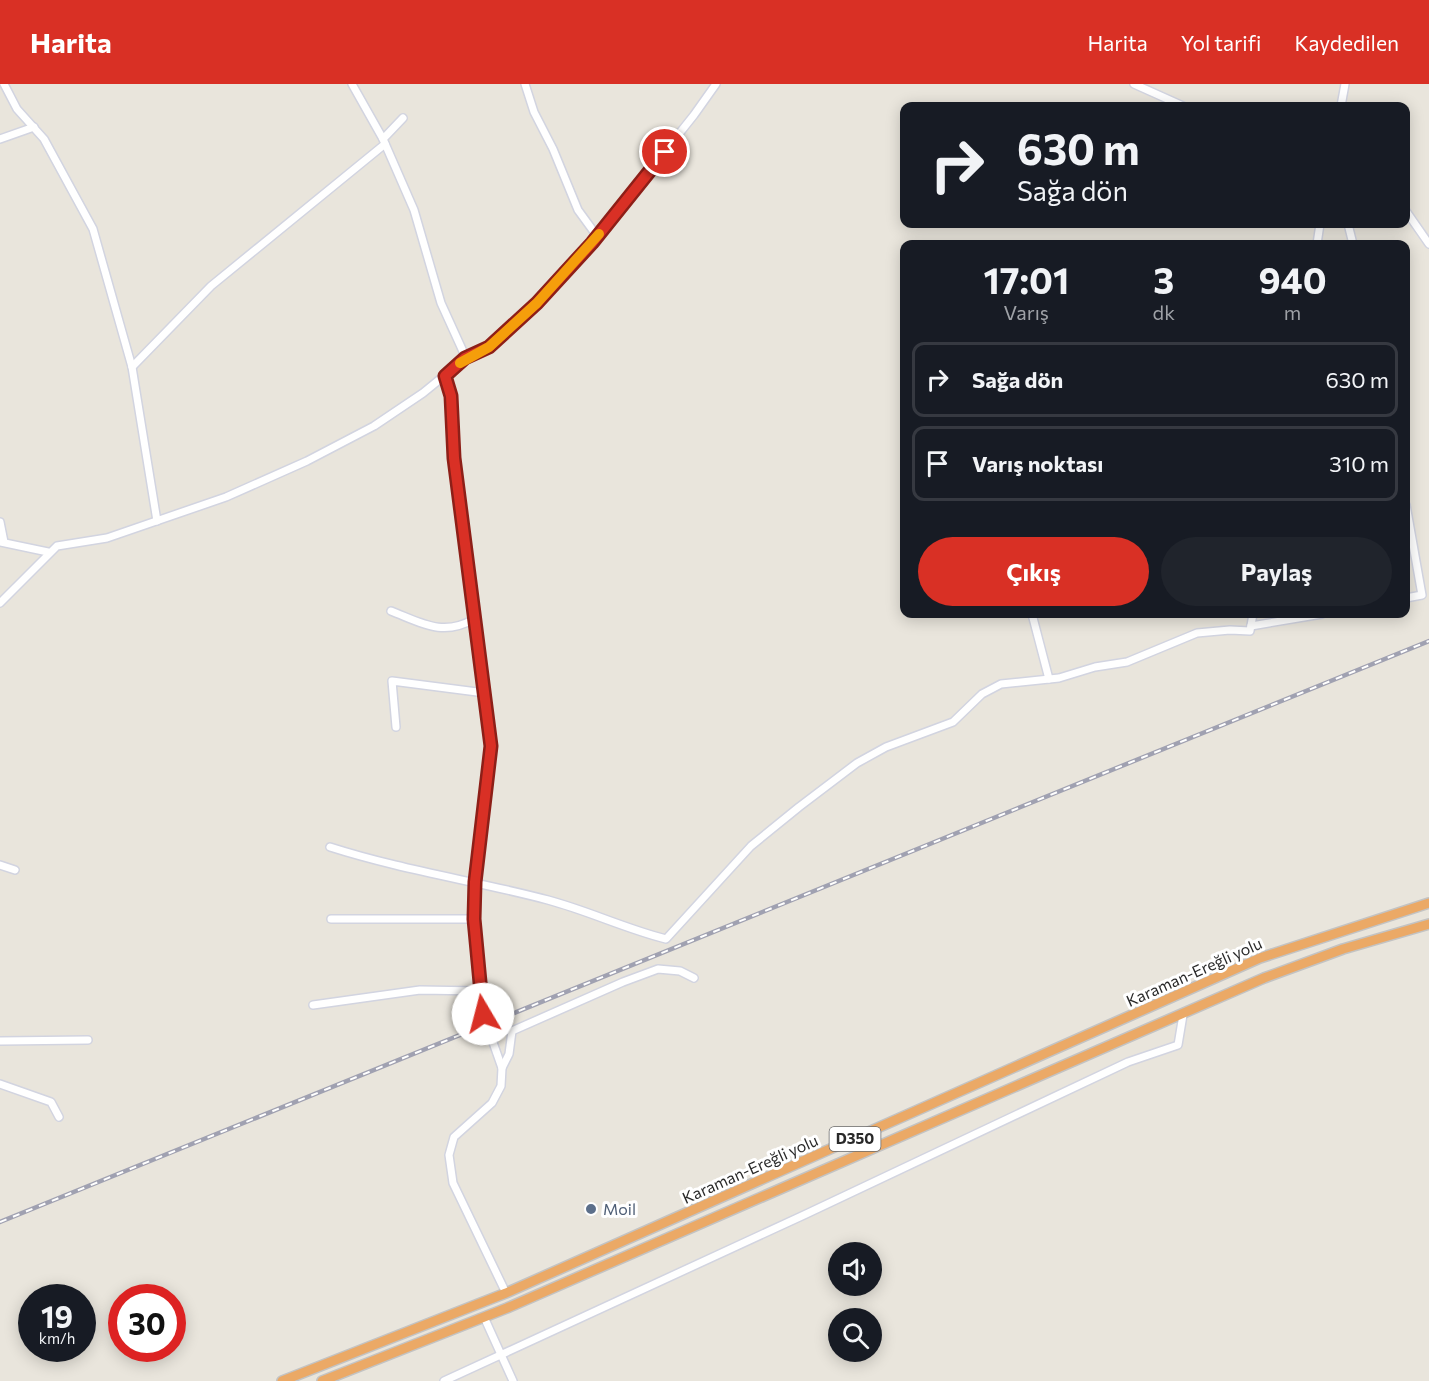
<!DOCTYPE html>
<html lang="tr">
<meta charset="utf-8">
<style>
:root{--surface:#171b24;--page:#20242c;--text:#f1f3f6;--muted:#9ea1a6;--line:#363941;--accent:#d93025}
body{margin:0;font-family:Commissioner,sans-serif;background:var(--page);color:var(--text);height:100vh;display:flex;flex-direction:column;font-size:22px;white-space:nowrap}
*{box-sizing:border-box;margin:0}
p{font-size:20px;color:var(--muted)}
.icon{flex:none;width:33px;height:33px;fill:none;stroke:currentColor;stroke-width:2;stroke-linecap:round;stroke-linejoin:round}
.map{position:relative;flex:1;overflow:hidden}
.details{position:absolute;left:900px;top:156px;width:510px;height:378px;display:flex;flex-direction:column;background:var(--surface);border-radius:12px;box-shadow:0 3px 15px #0003}
.details>*{flex:none}
.hud{position:absolute;left:900px;top:18px;width:510px;height:126px;border-radius:12px;box-shadow:0 3px 15px #0003;background:#171b24;color:var(--text);overflow:hidden}
.tools{position:absolute;left:828px;top:1158px;display:grid;gap:12px}
.tools a{display:grid;place-items:center;width:54px;height:54px;border-radius:50%;background:var(--surface);box-shadow:0 3px 15px #0003;font-size:30px}
.speed{position:absolute;left:18px;top:1200px;display:flex;gap:12px;font-size:30px;font-weight:700;text-align:center}
.speed>*{display:grid;place-content:center;width:78px;height:78px;border-radius:50%;background:var(--surface);box-shadow:0 3px 15px #0003;line-height:1}
.speed small{font-size:15px;font-weight:400}
.speed .limit{border:9px solid #d22;background:#fff;color:#111}
.pin{position:absolute;display:grid;place-items:center;width:51px;height:51px;color:#fff;margin:-26px;border:3px solid #fff;border-radius:50%;box-shadow:0 2px 6px #0007}
.me{position:absolute;width:66px;margin:-33px;rotate:352deg;stroke-linejoin:round;filter:drop-shadow(0 0 4px #0008)}
.turn{display:flex;align-items:center;gap:21px;height:126px;padding:0 18px;font-size:27px}
.turn .icon{width:78px;height:78px;stroke-width:2.5}
.turn b{display:block;font-size:42px;line-height:51px}
.eta{display:flex;justify-content:space-evenly;align-items:center;height:102px;text-align:center}
.eta b{font-size:36px;font-weight:700;line-height:42px}
.action{display:flex;gap:12px;margin-top:auto;padding:12px 18px}
.action a{flex:1;height:69px;border-radius:36px;background:var(--accent);color:#fff;font-size:24px;font-weight:700;line-height:69px;text-align:center}
.action a+a{background:var(--page);color:var(--text)}
ul{padding:0;list-style:none}
li{display:flex;align-items:center;gap:18px;height:75px;margin:0 12px 9px;padding:0 6px;border:3px solid var(--line);border-radius:12px}
li div{flex:1}
li b{display:block;font-size:22px}
li em{font-style:normal}
header{display:flex;align-items:center;gap:36px;box-sizing:border-box;height:84px;padding:0 30px;background:var(--accent);color:#fff}
header strong{font-size:28px}
nav{display:flex;gap:33px;margin-inline-start:auto;font-size:21px}
.map>svg:first-child{display:block}
.lines{fill:none;stroke-linecap:round;stroke-linejoin:round}
.minor-casing{stroke:#d2d4e0;stroke-width:10}
.highway-casing{stroke:#c3c3c3;stroke-width:12}
.minor{stroke:#fff;stroke-width:7}
.highway{stroke:#eba966;stroke-width:9}
.rail-casing{stroke:#a0a1b1;stroke-width:4.5}
.rail{stroke:#fff;stroke-width:2;stroke-dasharray:7;stroke-linecap:butt}
.route-casing{stroke:#8d1f18;stroke-width:15}
.route{stroke:#d93025;stroke-width:10}
.slow{stroke:#f59e0b;stroke-width:10}
.service-dot{fill:#5c6f8a;stroke:#fff;stroke-width:2}
.labels{text-anchor:middle;stroke-width:6;stroke-linejoin:round;paint-order:stroke}
.shield{fill:#fff;stroke:#696969;stroke-width:1.5}
.shield-label{font-size:15px;font-weight:bold;fill:#292929}
.street-label{font-size:16px;fill:#292929;stroke:#fff}
.service-label{font-size:16px;fill:#4e5e75;stroke:#fff;text-anchor:start}
</style>
<header>
<strong>Harita</strong>
<nav><a>Harita</a><a>Yol tarifi</a><a>Kaydedilen</a></nav>
</header>
<div class="map">
<svg width="1429" height="1297" viewBox="0 0 1429 1297">
<rect width="100%" height="100%" fill="#e9e5dc"/>
<g class="lines">
<defs>
<g id="minor">
<polyline points="4,0 17,25 44,55 93,145 132,283 157,437"/>
<polyline points="352,0 383,55 414,126 441,219 466,274"/>
<polyline points="525,0 534,28 553,65 578,126 597,152"/>
<polyline points="1134,0 1183,22"/>
<polyline points="1341,22 1345,0"/>
<polyline points="0,55 34,43"/>
<polyline points="383,55 403,34"/>
<polyline points="1406,127 1429,160"/>
<polyline points="1348,140 1353,160"/>
<polyline points="1317,160 1320,140"/>
<polyline points="132,283 211,202 385,60"/>
<polyline points="445,292 451,312 454,374 491,662 475,798 474,835 480,907 483,930 502,984 501,1002 492,1019 454,1053 449,1071 453,1099 506,1209"/>
<polyline points="1406,421 1422,511 1406,514"/>
<polyline points="0,438 4,458"/>
<polyline points="0,458 48,468"/>
<polyline points="0,519 57,462 107,454 226,413 307,377 374,342 423,309 466,274 489,263 537,219 592,159 694,31 716,0"/>
<path d="M391 527C422 539 443 553 474 535"/>
<polyline points="1032,530 1049,595"/>
<polyline points="1251,542 1322,530"/>
<polyline points="396,643 392,597 485,609"/>
<path d="M330 763C402 786 476 797 548 816 589 827 626 845 666 855L751 762 799 723 857 679 886 663 953 638 982 610 1001 600 1059 594 1095 583 1127 578 1197 549 1230 546 1250 547 1253 530"/>
<polyline points="0,781 15,786"/>
<polyline points="331,835 474,835"/>
<polyline points="313,921 420,906 480,907"/>
<polyline points="0,957 88,956"/>
<polyline points="502,984 509,970 512,947 623,898 658,885 680,887 694,894"/>
<polyline points="0,1000 51,1018 59,1033"/>
<polyline points="484,1233 513,1297"/>
<polyline points="444,1297 804,1131 1128,978 1178,961 1183,931"/>
</g>
<g id="highway">
<polyline points="282,1297 506,1209 1260,874 1429,819"/>
<polyline points="322,1297 507,1224 1264,894 1343,865 1429,840"/>
</g>
</defs>
<use href="#minor" class="minor-casing"/>
<use href="#highway" class="highway-casing"/>
<use href="#minor" class="minor"/>
<use href="#highway" class="highway"/>
<defs>
<polyline id="rail" points="0,1138 1429,557"/>
</defs>
<use href="#rail" class="rail-casing"/>
<use href="#rail" class="rail"/>
</g>
<g class="lines">
<defs>
<polyline id="route" points="483,930 474,835 475,798 491,662 454,374 451,312 445,292 465,274 489,263 537,219 592,159 665,68"/>
</defs>
<use href="#route" class="route-casing"/>
<use href="#route" class="route"/>
<polyline class="slow" points="460,279 489,263 537,219 599,150"/>
</g>
<circle class="service-dot" cx="591" cy="1125" r="6"/>
<g class="labels">
<rect class="shield" x="829.5" y="1043" width="51" height="24" rx="4.5"/>
<g class="shield-label">
<text x="855" y="1060">D350</text>
</g>
<g class="street-label">
<text transform="translate(1194 888) rotate(-24)" y="6">Karaman-Ereğli yolu</text>
<text transform="translate(750 1085) rotate(-24)" y="6">Karaman-Ereğli yolu</text>
</g>
<g class="service-label">
<text x="603" y="1131">Moil</text>
</g>
</g>
</svg>
<div class="tools">
<a><svg class="icon" aria-label="sound" viewBox="0 0 24 24"><path d="M4 9h4l5-4v14l-5-4H4zM17 9q2 3 0 6"/></svg></a>
<a><svg class="icon" aria-label="search" viewBox="0 0 24 24"><circle cx="10" cy="10" r="6"/><path d="M15 15l6 6"/></svg></a>
</div>
<div class="speed"><div>19<small>km/h</small></div><div class="limit">30</div></div>
<div class="pin" style="left:665px;top:68px;background:#d93025"><svg class="icon" aria-label="arrive" viewBox="0 0 24 24"><path d="M6 21V4h12l-3 4 3 4H6"/></svg></div>
<svg class="me" style="left:483px;top:930px" viewBox="-20 -20 40 40"><circle r="19" fill="#fff"/><path d="M0-13L10 11 0 6-10 11z" fill="#d93025"/></svg>
<div class="hud">
<div class="turn"><svg class="icon" aria-label="right" viewBox="0 0 24 24"><path d="M7 20v-9h11M14 6l5 5-5 5"/></svg><div><b>630 m</b>Sağa dön</div></div>
</div>
<section class="details">
<div class="eta">
<div><b>17:01</b><p>Varış</p></div>
<div><b>3</b><p>dk</p></div>
<div><b>940</b><p>m</p></div>
</div>
<ul>
<li><svg class="icon" aria-label="right" viewBox="0 0 24 24"><path d="M7 20v-9h11M14 6l5 5-5 5"/></svg><div><b>Sağa dön</b></div><em>630 m</em></li>
<li><svg class="icon" aria-label="arrive" viewBox="0 0 24 24"><path d="M6 21V4h12l-3 4 3 4H6"/></svg><div><b>Varış noktası</b></div><em>310 m</em></li>
</ul>
<div class="action"><a>Çıkış</a><a>Paylaş</a></div>
</section>
</div>
